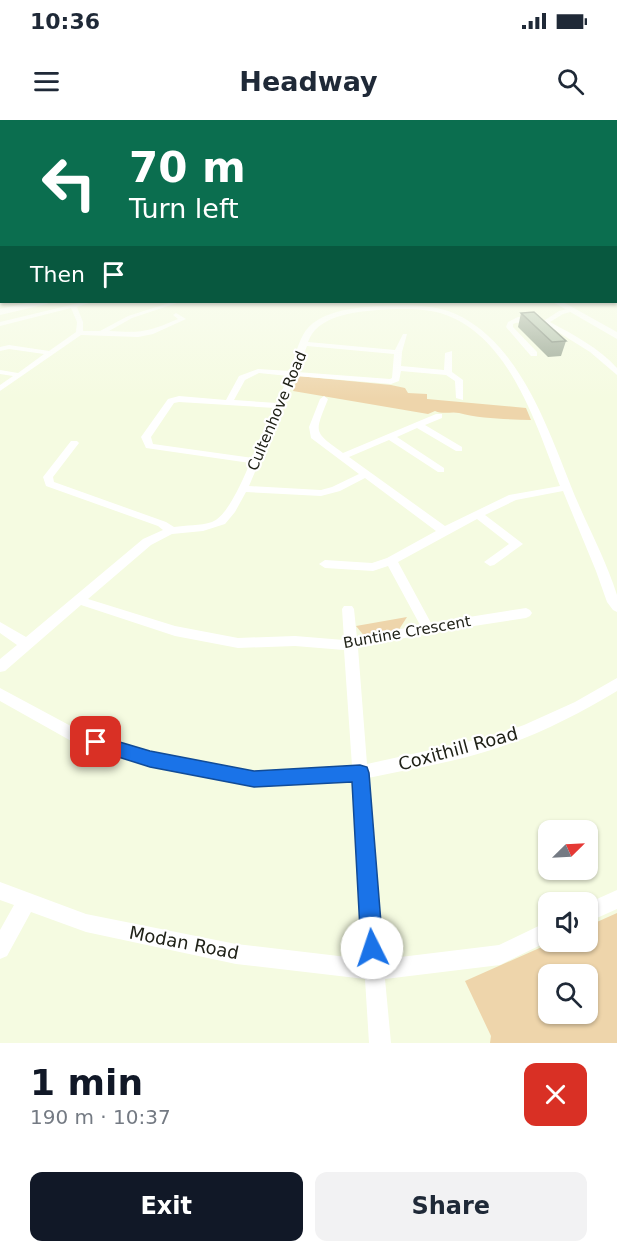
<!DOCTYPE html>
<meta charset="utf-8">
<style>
:root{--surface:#fff;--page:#f2f2f3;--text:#1f2937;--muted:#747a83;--accent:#111827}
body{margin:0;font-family:"DejaVu Sans",sans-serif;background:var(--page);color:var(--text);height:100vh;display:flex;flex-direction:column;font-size:22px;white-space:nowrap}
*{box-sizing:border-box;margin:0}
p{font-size:20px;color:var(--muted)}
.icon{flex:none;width:33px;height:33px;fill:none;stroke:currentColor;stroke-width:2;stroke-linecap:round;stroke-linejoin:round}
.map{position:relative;height:923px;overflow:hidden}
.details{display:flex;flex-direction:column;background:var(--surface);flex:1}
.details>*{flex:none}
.banner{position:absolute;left:0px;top:0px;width:618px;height:183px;box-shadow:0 2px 4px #0004;background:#0b6e4f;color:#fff;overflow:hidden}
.needle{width:39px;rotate:66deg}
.fabs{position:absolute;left:538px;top:700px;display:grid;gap:12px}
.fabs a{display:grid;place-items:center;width:60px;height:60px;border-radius:12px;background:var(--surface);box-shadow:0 2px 4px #0004;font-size:30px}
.pin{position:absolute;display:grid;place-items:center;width:51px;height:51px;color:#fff;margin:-26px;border-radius:12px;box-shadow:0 3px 9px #0006}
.me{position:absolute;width:66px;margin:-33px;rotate:356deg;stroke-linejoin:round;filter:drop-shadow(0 0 4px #0008)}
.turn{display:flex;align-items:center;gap:21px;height:126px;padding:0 30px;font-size:27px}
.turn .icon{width:78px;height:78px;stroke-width:2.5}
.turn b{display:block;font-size:42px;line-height:51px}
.then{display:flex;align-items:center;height:57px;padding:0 30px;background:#0003;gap:12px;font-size:22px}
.round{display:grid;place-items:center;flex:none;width:63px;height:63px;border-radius:12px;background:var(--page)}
.overview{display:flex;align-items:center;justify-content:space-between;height:102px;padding:0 30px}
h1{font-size:36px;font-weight:800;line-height:45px;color:var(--accent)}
.button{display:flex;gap:12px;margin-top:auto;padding:12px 30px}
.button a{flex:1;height:69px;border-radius:12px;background:var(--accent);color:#fff;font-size:24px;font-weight:800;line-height:69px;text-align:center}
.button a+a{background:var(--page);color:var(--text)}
.status{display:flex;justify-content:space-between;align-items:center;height:42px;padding:0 30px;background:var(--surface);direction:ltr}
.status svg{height:16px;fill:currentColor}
header{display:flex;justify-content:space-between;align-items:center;height:78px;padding:0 30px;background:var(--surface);font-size:27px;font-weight:800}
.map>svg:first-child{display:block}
.green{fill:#eed5ab;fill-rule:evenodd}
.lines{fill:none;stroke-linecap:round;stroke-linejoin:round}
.street{fill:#fff;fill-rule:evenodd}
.secondary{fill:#fff;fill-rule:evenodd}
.highway{fill:#fff;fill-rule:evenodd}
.wall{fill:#96a390}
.building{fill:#aebea8;stroke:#7a8576;stroke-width:1.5}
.route{fill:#1a73e8;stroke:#114b97;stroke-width:1.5}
.labels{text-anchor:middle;stroke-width:4.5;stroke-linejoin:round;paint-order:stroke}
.street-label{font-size:15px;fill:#202218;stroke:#fff}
.near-street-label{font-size:18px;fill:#202218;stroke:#fff}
</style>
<div class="status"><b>10:36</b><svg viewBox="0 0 49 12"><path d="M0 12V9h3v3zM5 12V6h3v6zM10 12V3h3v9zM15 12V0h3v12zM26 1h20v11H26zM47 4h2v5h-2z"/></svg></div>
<header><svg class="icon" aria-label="menu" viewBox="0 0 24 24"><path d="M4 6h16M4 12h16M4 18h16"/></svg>Headway<svg class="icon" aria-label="search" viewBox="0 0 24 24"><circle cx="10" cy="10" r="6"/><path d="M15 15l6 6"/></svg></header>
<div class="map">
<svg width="617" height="923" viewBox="0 0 617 923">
<rect width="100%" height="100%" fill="#f5fbe1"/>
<g class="green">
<path d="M298 256 391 265 405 268 408 273 427 274V279L526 288 531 300C506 299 482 299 459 293 451 291 444 295 435 291L428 294 293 271Z"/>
<polygon points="407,497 398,511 366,518 356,506"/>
<path d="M617 793V923H490L491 916 465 861 553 822H588V806ZM549 855H588V894H549Z"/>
</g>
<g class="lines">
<g class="street">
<path d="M83 182H92L77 187 83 202V211H100L128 196 172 182 177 183 132 198 109 211C142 213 148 212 178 199L173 195 176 193 186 199 153 214 138 217 81 215 0 271V265L13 256 0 254V250L18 253 44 234 9 229 0 231V227L9 225 49 231 76 212 77 202 71 188 0 206V202Z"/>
<path d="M377 186C405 185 436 183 462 197 526 232 551 319 578 383 591 413 607 443 617 475V492L613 490 607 482 596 451 563 371 516 380 485 395 523 424 494 445 490 446 484 442 509 424 477 399 398 442 431 503 526 488 530 490 532 493 530 496 526 498 428 513 358 528 367 644 489 617 524 605 575 582 617 558V571C577 595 536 616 491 630 451 643 409 649 368 658L384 839 499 825 549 801V821L500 845 385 859 391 923H369L365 859 236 844 86 812 31 792 7 836 0 839V810L14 785 0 780V762L86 794 236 824 364 839 353 661 253 666 150 646 73 622 0 581V568L82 612 150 632 253 652 352 646 344 530 295 526 238 528 175 516 81 485 5 551 0 552V539L17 525 0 513V502L26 517 143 419 163 410 158 406 46 366 43 357 71 321H77L79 323 53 357 54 362 166 402 174 407C186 405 200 406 212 402 228 396 243 359 250 343L146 328 141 317 168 279 179 276 226 280 239 256 258 249 290 251C294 240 297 226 303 215 316 191 353 188 377 186ZM377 190C399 189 424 187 446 195 511 219 537 307 560 366L509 375 445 406 349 337 389 320 438 352H444V348L397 317 417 308 456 331H462V327L425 305 442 298V294H436L343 333C312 311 315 313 328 279L324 276 320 279 309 307 311 318 359 354 332 367 321 370 249 366 296 256 391 264 399 261 401 251 446 255 455 261 456 278 463 280V260L452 252V231L445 233 444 250 401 246 402 232 407 214H403L395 230 308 222C317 196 353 192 377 190ZM307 226 394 234 392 258 390 259 297 252ZM259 253 288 256 277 283 234 280 245 260ZM179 282 275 288 253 338 153 324 151 317 174 283ZM365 358 436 411 387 438 372 443 325 440 319 444 325 448 373 451 388 446 420 505 357 518 354 489 352 486H344L342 489 344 520 295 516 238 518 175 506 88 479 151 425 172 414 203 411 225 404 235 392 246 372 321 376 340 371Z"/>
<path d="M572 188 575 190 574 191 563 194 550 202C574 215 599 228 617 248V255L590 232 542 202 559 191Z"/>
<path d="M518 197 539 201C532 206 522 200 513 204V207L537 232V236H531L506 207 508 202Z"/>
<polygon points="617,770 617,789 588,802 588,783"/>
</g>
<polygon class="secondary" points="553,182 563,182 617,212 617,219"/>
<polygon class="highway" points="31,182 49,182 47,184 0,195 0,189"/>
</g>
<polygon class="wall" points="521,193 566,221 561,236 548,237 518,207"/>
<polygon class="building" points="534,192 566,221 552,222 521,193"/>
<linearGradient id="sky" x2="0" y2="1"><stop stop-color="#7db6c6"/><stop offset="0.54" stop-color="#fafdf2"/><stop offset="1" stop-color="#fafdf2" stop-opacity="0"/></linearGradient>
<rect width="617" height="279" fill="url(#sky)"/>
<polygon class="route" points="96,615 150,631 254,651 360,645 367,647 369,653 383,828 380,836 372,839 365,836 361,828 352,662 254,667 150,647 96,630 90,628 87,622 90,617"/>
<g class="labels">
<g class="street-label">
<text transform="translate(277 291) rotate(-67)" y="5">Cultenhove Road</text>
<text transform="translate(407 512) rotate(-10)" y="5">Buntine Crescent</text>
</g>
<g class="near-street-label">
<text transform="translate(458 629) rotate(-15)" y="6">Coxithill Road</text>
<text transform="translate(184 823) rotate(11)" y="6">Modan Road</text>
</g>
</g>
</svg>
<div class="fabs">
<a><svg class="needle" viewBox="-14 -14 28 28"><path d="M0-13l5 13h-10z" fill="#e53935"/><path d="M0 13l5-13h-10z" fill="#747a83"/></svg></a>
<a><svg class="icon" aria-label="sound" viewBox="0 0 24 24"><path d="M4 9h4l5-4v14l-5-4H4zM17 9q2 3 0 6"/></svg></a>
<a><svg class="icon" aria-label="search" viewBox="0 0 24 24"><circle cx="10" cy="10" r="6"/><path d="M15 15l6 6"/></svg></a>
</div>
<div class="pin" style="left:96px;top:622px;background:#d93025"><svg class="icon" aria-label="arrive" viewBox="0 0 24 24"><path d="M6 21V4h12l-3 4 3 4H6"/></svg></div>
<svg class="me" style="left:372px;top:828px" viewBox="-20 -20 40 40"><circle r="19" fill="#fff"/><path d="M0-13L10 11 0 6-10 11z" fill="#1a73e8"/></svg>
<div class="banner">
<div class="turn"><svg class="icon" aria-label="left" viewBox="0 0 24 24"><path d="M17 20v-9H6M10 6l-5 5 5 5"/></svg><div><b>70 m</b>Turn left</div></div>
<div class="then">Then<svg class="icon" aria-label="arrive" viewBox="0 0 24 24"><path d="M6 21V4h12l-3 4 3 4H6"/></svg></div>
</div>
</div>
<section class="details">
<div class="overview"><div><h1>1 min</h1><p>190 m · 10:37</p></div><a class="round" style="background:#d93025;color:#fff"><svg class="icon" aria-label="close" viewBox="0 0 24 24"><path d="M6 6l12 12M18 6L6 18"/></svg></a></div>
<div class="button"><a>Exit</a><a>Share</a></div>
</section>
